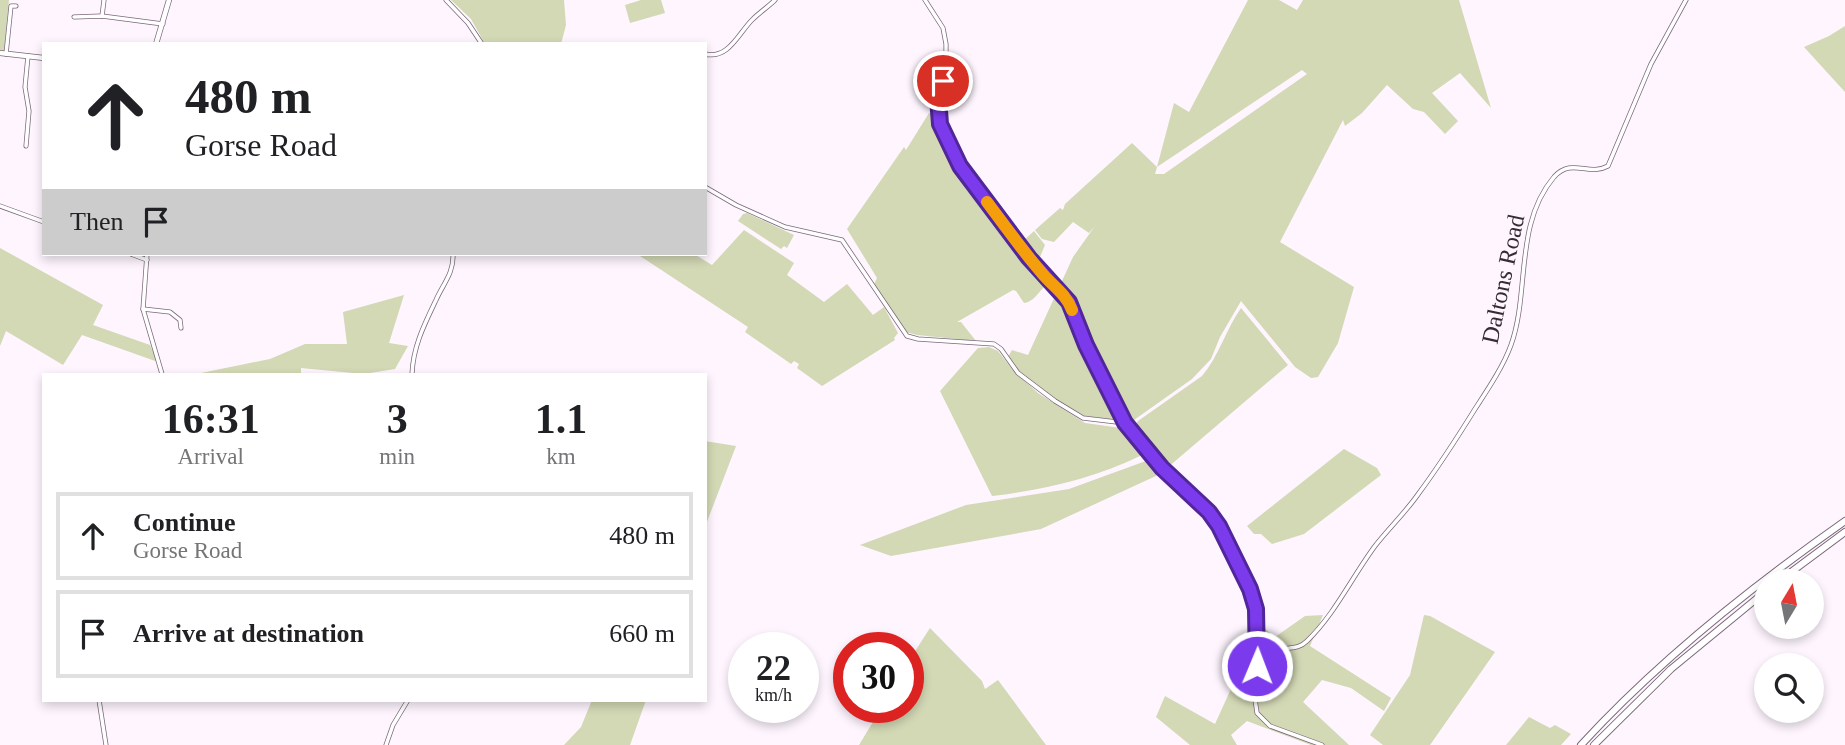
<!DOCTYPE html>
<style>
:root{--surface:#fff;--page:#f6f6f6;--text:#202124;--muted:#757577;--line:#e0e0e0}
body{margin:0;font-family:Georgia,serif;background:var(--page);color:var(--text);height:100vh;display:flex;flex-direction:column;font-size:26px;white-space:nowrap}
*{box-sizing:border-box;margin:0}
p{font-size:23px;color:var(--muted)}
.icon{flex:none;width:38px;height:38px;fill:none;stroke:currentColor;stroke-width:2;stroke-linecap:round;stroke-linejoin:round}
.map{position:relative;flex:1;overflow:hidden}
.sheet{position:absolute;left:42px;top:373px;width:665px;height:329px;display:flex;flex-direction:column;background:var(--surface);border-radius:0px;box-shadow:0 4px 10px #0003}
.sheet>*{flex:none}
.guide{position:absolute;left:42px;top:42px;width:665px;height:214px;border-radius:0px;box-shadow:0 4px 10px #0003;background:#fff;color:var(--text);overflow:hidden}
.needle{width:46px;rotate:10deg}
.controls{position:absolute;left:1754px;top:569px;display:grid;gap:14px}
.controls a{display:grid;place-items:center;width:70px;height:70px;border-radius:50%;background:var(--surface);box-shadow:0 4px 10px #0003;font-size:35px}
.speed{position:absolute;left:728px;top:632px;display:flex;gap:14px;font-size:35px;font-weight:700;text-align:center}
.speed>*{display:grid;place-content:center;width:91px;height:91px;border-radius:50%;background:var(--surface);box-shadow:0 4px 10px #0003;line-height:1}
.speed small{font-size:18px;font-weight:400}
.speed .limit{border:10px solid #d22;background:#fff;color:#111}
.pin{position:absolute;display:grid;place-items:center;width:60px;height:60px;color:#fff;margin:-30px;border:4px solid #fff;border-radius:50%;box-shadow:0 2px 7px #0007}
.me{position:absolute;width:77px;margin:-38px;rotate:1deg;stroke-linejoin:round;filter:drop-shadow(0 0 5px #0008)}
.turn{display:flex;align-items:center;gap:24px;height:147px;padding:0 28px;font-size:32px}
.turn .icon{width:91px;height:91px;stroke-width:2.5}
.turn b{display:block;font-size:49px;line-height:60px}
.then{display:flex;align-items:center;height:66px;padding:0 28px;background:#0003;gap:14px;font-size:26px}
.eta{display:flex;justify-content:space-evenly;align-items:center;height:119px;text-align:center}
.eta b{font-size:42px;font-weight:800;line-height:49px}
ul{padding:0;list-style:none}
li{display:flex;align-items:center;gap:21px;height:88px;margin:0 14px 10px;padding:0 14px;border:4px solid var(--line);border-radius:0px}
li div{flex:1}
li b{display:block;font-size:26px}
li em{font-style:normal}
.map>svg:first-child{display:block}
.green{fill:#d3d8b5;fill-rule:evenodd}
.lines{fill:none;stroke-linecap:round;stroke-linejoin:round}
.street-casing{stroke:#7b687a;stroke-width:5}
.secondary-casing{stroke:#7b687a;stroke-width:6}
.highway-casing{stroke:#7b687a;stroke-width:8}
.street{stroke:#fff;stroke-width:3.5}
.secondary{stroke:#fff;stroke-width:4.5}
.highway{stroke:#fff;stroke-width:6}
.route-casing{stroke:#51269a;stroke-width:18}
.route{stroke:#7c3aed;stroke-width:12}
.slow{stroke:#f59e0b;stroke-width:12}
.labels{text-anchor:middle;stroke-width:6;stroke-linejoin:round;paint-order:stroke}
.street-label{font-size:24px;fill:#352d35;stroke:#fef5fe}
</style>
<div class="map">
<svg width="1845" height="745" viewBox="0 0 1845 745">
<rect width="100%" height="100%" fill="#fef5fe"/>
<g class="green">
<polygon points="0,0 9,0 4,51 0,50"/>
<polygon points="451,0 564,0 566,25 561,44 485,44 471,19"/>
<polygon points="641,0 661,0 665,13 630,23 625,5"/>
<path d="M1248 0H1279L1297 10 1303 0H1459L1491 108 1460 73 1432 93 1458 121 1445 134 1424 112 1413 109 1387 85 1362 113 1345 126 1343 120 1280 242 1354 287 1338 343 1318 377 1311 378 1295 367 1241 301 1220 337 1211 359 1192 379 1134 420 1122 421 1085 416 1055 399 1020 372 1008 357 1012 350 1028 355 1073 257 1095 226 1089 233 1073 222 1054 242 1042 239 1035 230 1060 208 1063 210 1065 204 1132 143 1157 167 1174 103 1189 112ZM1302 70 1307 74 1164 174H1155L1157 167Z"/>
<polygon points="1845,26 1845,92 1804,47 1829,36"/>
<path d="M929 113 934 115 937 135 946 155 966 189 975 197 978 194 1047 284C1039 291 1034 302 1024 303L1016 291 1013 290 957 322H961L976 341 917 335 906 332 874 284 877 278 847 229 904 147 906 150Z"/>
<polygon points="747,213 794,235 787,248 784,246 781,249 738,221 743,214"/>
<polygon points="744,230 794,263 787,275 824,302 847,284 873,315 884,307 898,333 894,338 895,340 822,386 797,368 799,364 794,361 791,364 745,332 748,327 637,254 694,254 712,265"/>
<polygon points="1034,231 1045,245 1040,257 1034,261 1020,244"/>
<polygon points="0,248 103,305 93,325 150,345 158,362 82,335 63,365 6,331 0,346"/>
<polygon points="404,295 389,343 408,346 395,369 364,374 301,368 301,374 196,374 270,359 305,344 347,344 343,312"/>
<path d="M1241 308 1288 365 1167 468 1133 429 1138 421 1202 376C1219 356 1226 329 1241 308Z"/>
<path d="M989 347 998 351 1013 370 1038 393 1085 423 1121 428 1142 455C1095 478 1044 490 992 496L940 391 978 348Z"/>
<polygon points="705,441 736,446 705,527"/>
<polygon points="1344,449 1377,468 1381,475 1304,534 1272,544 1261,534 1254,534 1247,526"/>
<polygon points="1154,458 1158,475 1041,529 891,556 860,545 966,505 1069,489"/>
<polygon points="1323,615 1310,646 1391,698 1384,711 1351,688 1322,680 1303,702 1349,745 1311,745 1247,721 1231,735 1237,745 1190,745 1156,717 1165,696 1215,724 1260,625 1275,637 1305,616"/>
<polygon points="1424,615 1430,616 1495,652 1430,745 1383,745 1370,735 1410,675"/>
<polygon points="930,628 982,681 985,689 998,680 1046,745 859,745 882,707 908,707 908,662"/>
<polygon points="592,700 646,700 630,745 564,745 581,727"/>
<polygon points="1529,717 1550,728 1555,725 1571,734 1561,745 1506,745"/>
</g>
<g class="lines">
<defs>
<g id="street">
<polyline points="446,0 468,23 482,44"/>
<polyline points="925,0 943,28 946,44 946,63 937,108 940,124 949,145 971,181 1029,258 1069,302 1086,345 1125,423 1162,468 1209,512 1219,526 1250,589 1256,609 1257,666 1254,692 1257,713 1270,726 1322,745"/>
<polyline points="102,16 104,0"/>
<polyline points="74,17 102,16 163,24"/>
<polyline points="6,54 11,6 16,6"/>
<path d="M705 54C729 60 739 32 753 19 760 12 768 7 775 0"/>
<polyline points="26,146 29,111 25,87 28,56"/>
<polyline points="705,187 736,205 785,227 842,240 907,336 918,339 994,344 1001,349 1018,373 1055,401 1083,418 1125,423"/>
<polyline points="0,206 44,222"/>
<polyline points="131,254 147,260"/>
<polyline points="147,254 143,309 162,374"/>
<polyline points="143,309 170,312 180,320 181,328"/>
<path d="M412 374C413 347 424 325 436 300 443 284 454 273 453 254"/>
<path d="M1257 666C1264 662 1269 653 1278 650 1289 647 1298 650 1307 641 1335 614 1352 577 1375 546 1389 528 1406 512 1419 493 1439 466 1457 438 1475 409 1488 389 1503 367 1511 345 1530 292 1514 224 1554 177 1572 157 1588 177 1608 166L1651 64 1686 0"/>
<polyline points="99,700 106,745"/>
<polyline points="386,745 393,725 408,700"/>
</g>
<g id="secondary">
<polyline points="156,44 169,0"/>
<polyline points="0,53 44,58"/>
</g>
<g id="highway">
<polyline points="1779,581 1845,532"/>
<path d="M1581 745C1659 660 1751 587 1845 521"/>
<polyline points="1594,745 1671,669 1766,591"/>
</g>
</defs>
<use href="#street" class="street-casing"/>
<use href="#secondary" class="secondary-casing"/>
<use href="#highway" class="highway-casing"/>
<use href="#street" class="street"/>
<use href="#secondary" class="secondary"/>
<use href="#highway" class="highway"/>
</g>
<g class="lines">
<defs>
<polyline id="route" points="943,81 938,98 940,124 960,166 1029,258 1069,302 1086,345 1125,423 1162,468 1209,512 1219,526 1250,589 1256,609 1257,666"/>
</defs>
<use href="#route" class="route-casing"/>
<use href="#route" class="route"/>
<path class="slow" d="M987 202C1005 226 1022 250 1041 272 1052 286 1066 293 1072 310"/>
</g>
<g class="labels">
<g class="street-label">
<text transform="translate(1503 279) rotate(-78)" y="8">Daltons Road</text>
</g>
</g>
</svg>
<div class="controls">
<a><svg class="needle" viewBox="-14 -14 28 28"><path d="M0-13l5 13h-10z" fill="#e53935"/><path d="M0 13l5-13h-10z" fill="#757577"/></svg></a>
<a><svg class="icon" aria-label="search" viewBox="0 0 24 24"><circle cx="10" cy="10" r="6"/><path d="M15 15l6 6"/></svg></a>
</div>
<div class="speed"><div>22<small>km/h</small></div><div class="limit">30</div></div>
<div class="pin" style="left:943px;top:81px;background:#d93025"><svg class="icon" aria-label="arrive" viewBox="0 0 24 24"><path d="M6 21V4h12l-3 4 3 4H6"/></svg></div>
<svg class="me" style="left:1257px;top:666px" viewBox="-20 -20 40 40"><circle r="17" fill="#7c3aed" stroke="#fff" stroke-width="3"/><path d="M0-11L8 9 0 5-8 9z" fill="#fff"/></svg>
<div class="guide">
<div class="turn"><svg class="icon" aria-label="ahead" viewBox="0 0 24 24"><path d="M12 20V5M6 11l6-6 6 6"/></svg><div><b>480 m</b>Gorse Road</div></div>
<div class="then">Then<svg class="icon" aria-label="arrive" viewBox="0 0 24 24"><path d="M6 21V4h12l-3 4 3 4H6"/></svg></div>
</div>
<section class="sheet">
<div class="eta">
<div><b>16:31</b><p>Arrival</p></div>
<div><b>3</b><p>min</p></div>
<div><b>1.1</b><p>km</p></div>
</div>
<ul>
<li><svg class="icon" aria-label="ahead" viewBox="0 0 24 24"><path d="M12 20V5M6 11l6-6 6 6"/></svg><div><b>Continue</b><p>Gorse Road</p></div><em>480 m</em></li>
<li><svg class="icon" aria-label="arrive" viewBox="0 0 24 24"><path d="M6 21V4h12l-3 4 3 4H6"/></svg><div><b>Arrive at destination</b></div><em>660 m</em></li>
</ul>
</section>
</div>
